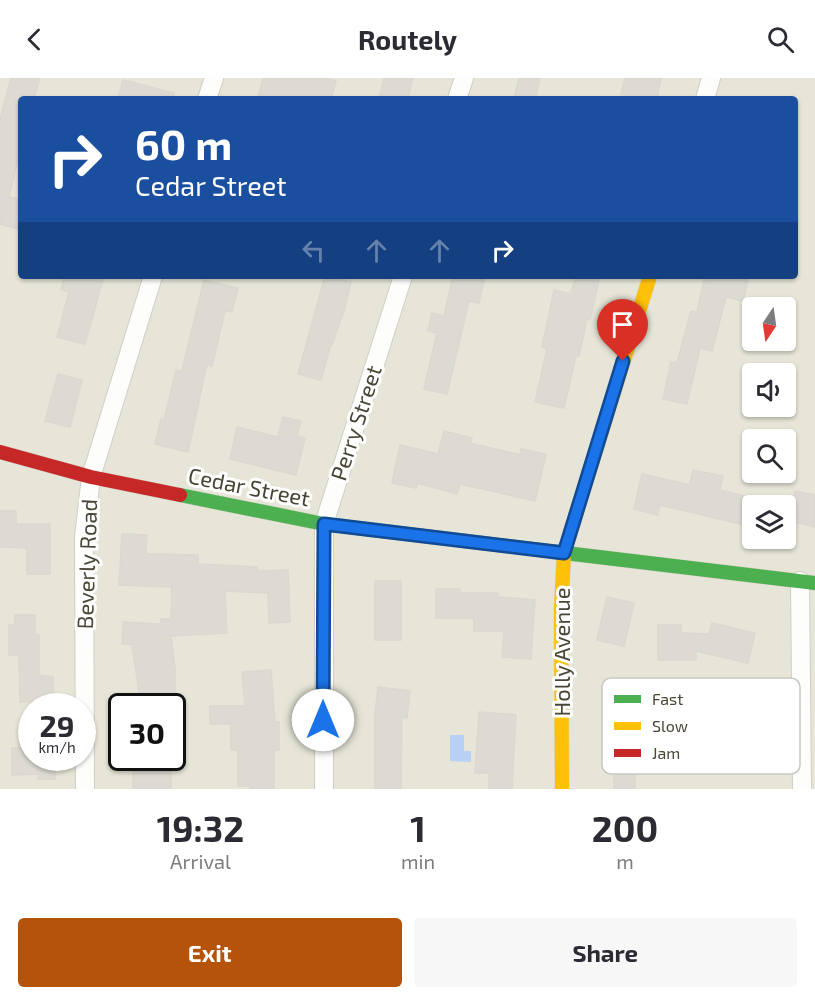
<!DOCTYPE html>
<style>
:root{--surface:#fff;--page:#f7f7f7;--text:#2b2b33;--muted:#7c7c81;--accent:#b45309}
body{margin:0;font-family:"Exo 2",sans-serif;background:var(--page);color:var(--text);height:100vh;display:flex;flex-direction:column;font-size:22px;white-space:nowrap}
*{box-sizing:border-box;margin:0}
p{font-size:20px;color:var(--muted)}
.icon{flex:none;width:33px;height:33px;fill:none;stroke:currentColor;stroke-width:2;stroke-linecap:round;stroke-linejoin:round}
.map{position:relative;height:711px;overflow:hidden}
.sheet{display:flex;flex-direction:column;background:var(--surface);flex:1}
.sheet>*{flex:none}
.guide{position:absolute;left:18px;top:18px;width:780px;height:183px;border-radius:6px;box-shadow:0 2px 4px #0004;background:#1a4fa0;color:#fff;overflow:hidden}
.needle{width:39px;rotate:193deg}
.controls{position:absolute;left:742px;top:219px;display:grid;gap:12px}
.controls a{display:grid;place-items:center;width:54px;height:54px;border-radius:6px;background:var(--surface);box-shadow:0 2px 4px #0004;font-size:30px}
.speed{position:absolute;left:18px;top:615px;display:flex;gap:12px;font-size:30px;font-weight:700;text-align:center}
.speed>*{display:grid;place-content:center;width:78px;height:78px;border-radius:50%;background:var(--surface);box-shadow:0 2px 4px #0004;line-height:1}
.speed small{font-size:15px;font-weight:400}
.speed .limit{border:3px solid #111;border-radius:9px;background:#fff;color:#111}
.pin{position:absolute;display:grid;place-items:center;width:51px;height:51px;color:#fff;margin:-62px -26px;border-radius:50% 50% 50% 0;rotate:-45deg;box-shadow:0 0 6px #0007}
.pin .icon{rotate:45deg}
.me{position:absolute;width:66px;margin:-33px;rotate:0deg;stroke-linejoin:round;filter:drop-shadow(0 0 4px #0008)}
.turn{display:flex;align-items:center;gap:21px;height:126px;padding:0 18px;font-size:27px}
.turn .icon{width:78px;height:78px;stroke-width:2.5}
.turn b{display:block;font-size:42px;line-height:51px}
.lanes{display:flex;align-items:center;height:57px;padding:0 18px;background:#0003;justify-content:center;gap:30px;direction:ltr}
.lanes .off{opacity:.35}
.eta{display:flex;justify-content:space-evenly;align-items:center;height:102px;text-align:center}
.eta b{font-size:36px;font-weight:700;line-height:42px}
.cta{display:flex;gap:12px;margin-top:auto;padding:12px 18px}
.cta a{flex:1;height:69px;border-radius:6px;background:var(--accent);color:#fff;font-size:24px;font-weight:700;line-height:69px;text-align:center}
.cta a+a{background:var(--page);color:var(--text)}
header{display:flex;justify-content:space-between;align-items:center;height:78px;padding:0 18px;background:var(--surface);font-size:27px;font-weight:700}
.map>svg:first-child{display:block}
.residential{fill:#e6e5d7;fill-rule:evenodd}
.water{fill:#b7d0f3}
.building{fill:#dcdad2;stroke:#dad8d0;stroke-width:1.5}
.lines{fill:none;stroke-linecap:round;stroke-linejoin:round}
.street-casing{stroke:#d0cec7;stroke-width:20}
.fast-casing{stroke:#d2d0c1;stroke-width:15}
.slow-casing{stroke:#d2d0c1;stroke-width:15}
.jam-casing{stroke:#d2d0c1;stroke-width:15}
.street{stroke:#fdfdfc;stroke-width:18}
.fast{stroke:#4caf50;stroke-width:14}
.slow{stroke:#ffc107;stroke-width:14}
.jam{stroke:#c62828;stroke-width:14}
.route-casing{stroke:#114b97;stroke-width:15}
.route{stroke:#1a73e8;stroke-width:10}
.labels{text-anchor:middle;stroke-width:6;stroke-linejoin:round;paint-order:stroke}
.street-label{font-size:22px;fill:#494535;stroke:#fff}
.key{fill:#fff;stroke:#c8c7c2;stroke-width:1.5}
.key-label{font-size:16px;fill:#494535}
</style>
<header><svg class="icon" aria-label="back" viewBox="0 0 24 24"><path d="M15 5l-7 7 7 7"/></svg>Routely<svg class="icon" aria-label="search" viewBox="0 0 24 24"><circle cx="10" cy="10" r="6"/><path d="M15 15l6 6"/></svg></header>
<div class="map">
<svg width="815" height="711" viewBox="0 0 815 711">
<rect width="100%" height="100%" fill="#f2f1ea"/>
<path class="residential" d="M0 0H815V711H0ZM21 21H795V198H21ZM753 230H786V262H753ZM753 296H786V328H753ZM753 362H786V394H753ZM753 428H786V460H753ZM32 628H82V680H32ZM122 628H172V680H122Z"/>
<polygon class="water" points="450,657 464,657 464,673 471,673 471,684 450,683"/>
<g class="building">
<polygon points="11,0 40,0 34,21 21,21 21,69 9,119 21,122 21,135 17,151 0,146 0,42"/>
<polygon points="263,0 327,0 336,3 331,21 258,21"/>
<polygon points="384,0 413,0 408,21 379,21"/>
<polygon points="519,0 540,0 535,21 514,21"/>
<polygon points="625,0 661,0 657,21 644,21 621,16"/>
<polygon points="123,2 174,15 173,21 118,21"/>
<polygon points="64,198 104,198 85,266 57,259 69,214 61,212"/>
<polygon points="325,198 351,204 344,233 332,267 331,266 321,302 298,296"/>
<polygon points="453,198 485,198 479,225 469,223 447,316 424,311 437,255 428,253 432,235 444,238"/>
<polygon points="576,198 600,198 590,242 587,241 579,278 576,278 564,330 535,324 547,271 542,269 554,212 571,216"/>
<polygon points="705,198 731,198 748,202 743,223 726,219 712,273 700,270 687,326 663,321 671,284 677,285 691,233 697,234"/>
<polygon points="204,202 238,210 232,234 225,233 212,288 207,286 188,374 155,366 161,341 164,342 176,292 182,293"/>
<polygon points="58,296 82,302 70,349 45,343"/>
<polygon points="283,339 301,343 297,358 305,360 296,397 230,381 237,349 278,359"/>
<polygon points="444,353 472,360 470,365 520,377 521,371 546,376 535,423 460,406 457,416 417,405 416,410 392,405 400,367 438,376"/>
<polygon points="693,392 723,398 720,412 753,420 753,449 660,427 658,437 634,431 642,396 690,407"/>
<polygon points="795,413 815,417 815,449 788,442"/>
<polygon points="0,433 16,433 16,446 50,446 50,496 27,496 27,470 0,469"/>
<polygon points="122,456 147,457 146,476 198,477 198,486 257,489 257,493 288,492 290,544 269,545 268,515 225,513 227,555 171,558 175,591 175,628 141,628 132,566 122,566 123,544 161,546 161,541 171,541 172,509 119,507"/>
<rect x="375" y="503" width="26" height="59"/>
<polygon points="436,511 460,511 460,515 498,515 498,519 535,522 531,581 502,579 504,553 474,553 474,540 436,540"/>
<polygon points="607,519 634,525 624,568 597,562"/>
<polygon points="15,537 35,537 35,557 39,557 39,597 53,599 54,623 20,624 19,577 9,577 9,547 15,547"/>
<polygon points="712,545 755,555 748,585 696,573 696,582 658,582 658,547 681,547 681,555 709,556"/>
<polygon points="271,592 275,644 279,644 279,672 274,672 274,711 250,711 250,708 238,708 238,672 231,672 231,646 210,646 210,628 245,628 242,594"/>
<polygon points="647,604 666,606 662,637 651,635 650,668 635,667 635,711 614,711 614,690 610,690 611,641 622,642 627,610 646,612"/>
<polygon points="378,609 410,613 407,640 402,639 401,711 375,711 375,636"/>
<polygon points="479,634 516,637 512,711 489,711 489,695 475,695"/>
<polygon points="12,670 32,670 32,680 55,680 55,701 38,701 38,696 12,697"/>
<rect x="133" y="680" width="38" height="31"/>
</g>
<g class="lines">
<defs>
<g id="street">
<polyline points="207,21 214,0"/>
<polyline points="457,21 464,0"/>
<polyline points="705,21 711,0"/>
<polyline points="800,503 802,711"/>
<polyline points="85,711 84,459 91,399 153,198"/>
<polyline points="324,711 324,446 403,198"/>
</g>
<polyline id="fast" points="180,417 324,446 815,505"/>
<polyline id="slow" points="562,711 561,531 564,475 650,198"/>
<polyline id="jam" points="0,374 91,399 180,417"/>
</defs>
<use href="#street" class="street-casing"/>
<use href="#fast" class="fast-casing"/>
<use href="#slow" class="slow-casing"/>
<use href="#jam" class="jam-casing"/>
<use href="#street" class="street"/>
<use href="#fast" class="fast"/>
<use href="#slow" class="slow"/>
<use href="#jam" class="jam"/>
</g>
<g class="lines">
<defs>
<polyline id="route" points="323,642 324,446 564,475 623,283"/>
</defs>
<use href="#route" class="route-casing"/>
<use href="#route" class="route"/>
</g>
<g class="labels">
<g class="street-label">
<text transform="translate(356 345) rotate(-72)" y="8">Perry Street</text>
<text transform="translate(249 409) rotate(11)" y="8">Cedar Street</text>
<text transform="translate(87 486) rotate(-88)" y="8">Beverly Road</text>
<text transform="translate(562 574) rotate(-90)" y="8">Holly Avenue</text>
</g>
</g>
<rect x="602" y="600" width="198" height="96" rx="9" class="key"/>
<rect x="614" y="617" width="27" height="8" fill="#4caf50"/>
<rect x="614" y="644" width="27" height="8" fill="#ffc107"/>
<rect x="614" y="671" width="27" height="8" fill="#c62828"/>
<g class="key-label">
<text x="652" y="627">Fast</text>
<text x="652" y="654">Slow</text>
<text x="652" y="681">Jam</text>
</g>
</svg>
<div class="controls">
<a><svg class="needle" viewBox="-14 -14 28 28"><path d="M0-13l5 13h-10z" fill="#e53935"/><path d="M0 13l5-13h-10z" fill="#7c7c81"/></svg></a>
<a><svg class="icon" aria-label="sound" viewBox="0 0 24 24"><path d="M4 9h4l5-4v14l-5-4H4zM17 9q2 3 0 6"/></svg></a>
<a><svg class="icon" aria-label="search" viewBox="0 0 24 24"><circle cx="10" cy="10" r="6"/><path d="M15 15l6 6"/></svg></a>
<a><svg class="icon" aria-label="layers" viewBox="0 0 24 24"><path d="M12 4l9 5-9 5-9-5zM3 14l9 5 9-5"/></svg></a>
</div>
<div class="speed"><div>29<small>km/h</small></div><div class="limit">30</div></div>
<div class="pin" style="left:623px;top:283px;background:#d93025"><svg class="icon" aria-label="arrive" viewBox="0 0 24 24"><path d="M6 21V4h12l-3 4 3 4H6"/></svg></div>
<svg class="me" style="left:323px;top:642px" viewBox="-20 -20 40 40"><circle r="19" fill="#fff"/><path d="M0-13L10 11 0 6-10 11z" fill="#1a73e8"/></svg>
<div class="guide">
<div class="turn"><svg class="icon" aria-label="right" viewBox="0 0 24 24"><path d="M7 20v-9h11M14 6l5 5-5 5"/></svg><div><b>60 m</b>Cedar Street</div></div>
<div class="lanes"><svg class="icon off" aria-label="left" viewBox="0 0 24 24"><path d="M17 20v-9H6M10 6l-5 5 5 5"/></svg><svg class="icon off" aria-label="ahead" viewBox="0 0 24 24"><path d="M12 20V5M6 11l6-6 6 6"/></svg><svg class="icon off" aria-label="ahead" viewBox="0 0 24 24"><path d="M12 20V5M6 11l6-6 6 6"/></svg><svg class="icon" aria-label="right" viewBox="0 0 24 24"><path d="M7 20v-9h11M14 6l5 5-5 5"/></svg></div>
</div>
</div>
<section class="sheet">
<div class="eta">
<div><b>19:32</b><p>Arrival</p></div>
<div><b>1</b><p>min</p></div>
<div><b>200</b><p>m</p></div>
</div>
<div class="cta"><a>Exit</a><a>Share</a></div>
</section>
